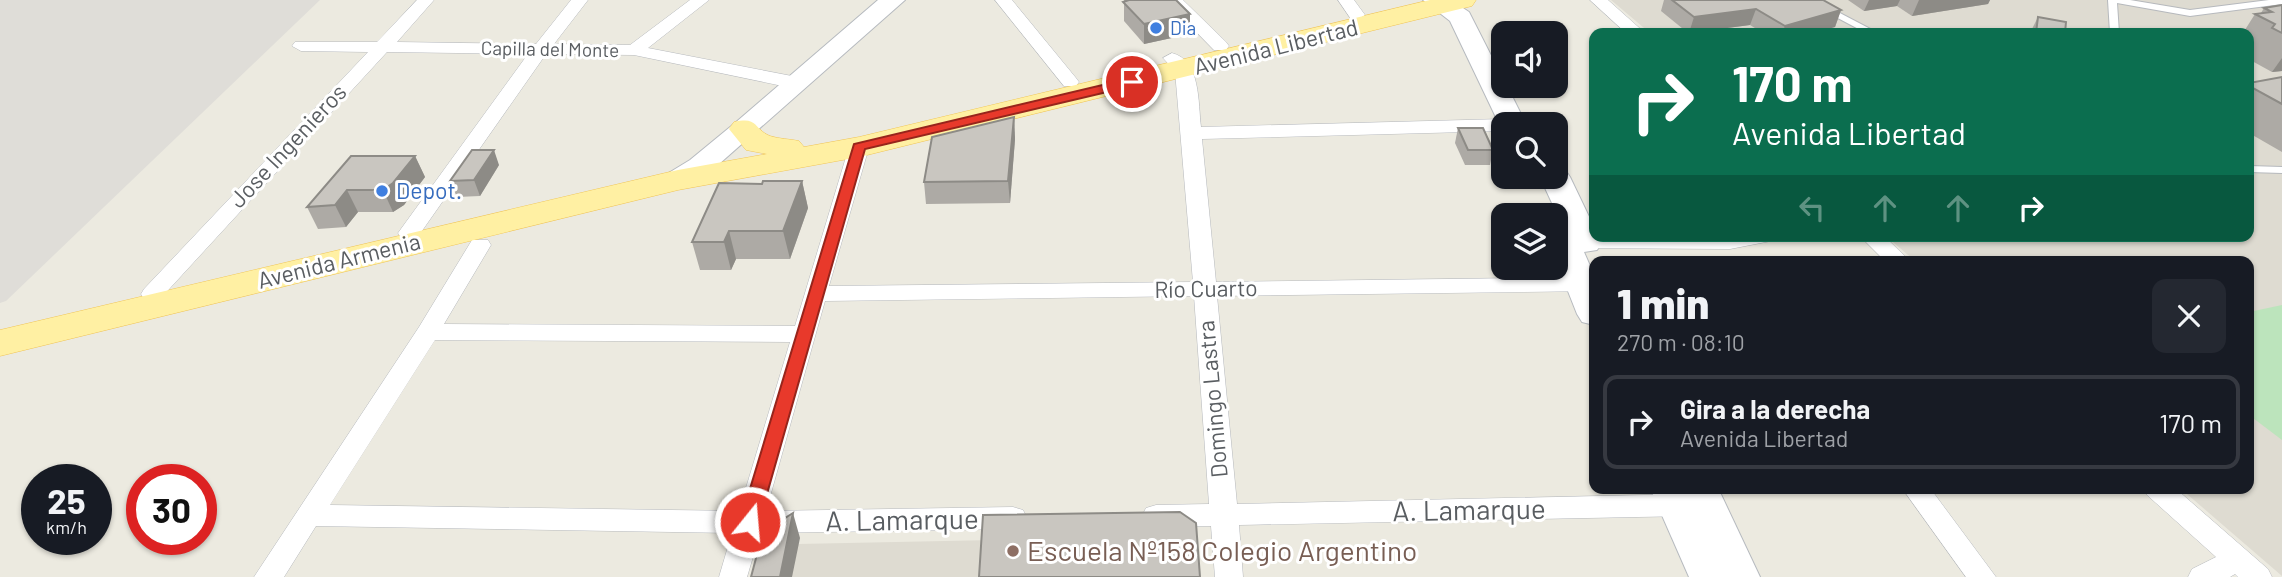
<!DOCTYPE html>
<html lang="es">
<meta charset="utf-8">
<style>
:root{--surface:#171b24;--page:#242831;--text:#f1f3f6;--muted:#9ea1a6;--line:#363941}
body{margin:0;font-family:Barlow,sans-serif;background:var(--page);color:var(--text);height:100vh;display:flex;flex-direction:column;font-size:26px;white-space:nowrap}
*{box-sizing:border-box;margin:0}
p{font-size:23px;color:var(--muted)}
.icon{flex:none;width:38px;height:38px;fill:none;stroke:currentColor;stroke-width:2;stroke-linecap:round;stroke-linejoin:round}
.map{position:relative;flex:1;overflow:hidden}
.sheet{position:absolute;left:1589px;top:256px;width:665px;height:238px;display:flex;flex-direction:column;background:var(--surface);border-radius:14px;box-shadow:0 2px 5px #0004}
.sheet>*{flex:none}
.banner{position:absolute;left:1589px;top:28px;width:665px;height:214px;border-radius:14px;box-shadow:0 2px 5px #0004;background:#0b6e4f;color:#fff;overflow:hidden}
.controls{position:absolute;left:1491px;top:21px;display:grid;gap:14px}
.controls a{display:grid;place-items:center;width:77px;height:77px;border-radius:14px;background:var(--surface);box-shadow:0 2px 5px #0004;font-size:35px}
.speed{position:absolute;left:21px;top:464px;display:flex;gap:14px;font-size:35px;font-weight:700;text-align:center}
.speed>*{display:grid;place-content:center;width:91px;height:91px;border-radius:50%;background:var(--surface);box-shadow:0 2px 5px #0004;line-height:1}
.speed small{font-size:18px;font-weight:400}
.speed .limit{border:10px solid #d22;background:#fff;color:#111}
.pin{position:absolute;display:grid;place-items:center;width:60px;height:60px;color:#fff;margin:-30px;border:4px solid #fff;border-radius:50%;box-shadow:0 2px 7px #0007}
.me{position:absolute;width:77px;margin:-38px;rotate:17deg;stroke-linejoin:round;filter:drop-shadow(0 0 5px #0008)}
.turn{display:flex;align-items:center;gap:24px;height:147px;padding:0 28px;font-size:32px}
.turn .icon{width:91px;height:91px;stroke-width:2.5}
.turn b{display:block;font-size:49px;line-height:60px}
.lanes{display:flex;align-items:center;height:66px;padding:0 28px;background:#0003;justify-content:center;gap:35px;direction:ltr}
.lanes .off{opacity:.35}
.round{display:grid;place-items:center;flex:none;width:74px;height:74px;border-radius:14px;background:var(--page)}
.head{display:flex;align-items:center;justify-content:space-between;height:119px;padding:0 28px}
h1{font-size:42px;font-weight:800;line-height:52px}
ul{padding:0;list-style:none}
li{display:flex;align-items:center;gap:21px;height:94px;margin:0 14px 10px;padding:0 14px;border:4px solid var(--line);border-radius:14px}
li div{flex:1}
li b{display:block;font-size:26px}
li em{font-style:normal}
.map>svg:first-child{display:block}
.industrial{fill:#dfddd8}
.education{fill:#dedbd1}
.green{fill:#bce4bc}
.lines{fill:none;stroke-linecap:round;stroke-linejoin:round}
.service-casing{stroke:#b6b9bd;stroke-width:2}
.minor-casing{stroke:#b6b9bd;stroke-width:1}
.secondary-casing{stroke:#b6babf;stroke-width:2}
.primary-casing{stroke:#f0c455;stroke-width:1}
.service{fill:#fff;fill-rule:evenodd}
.minor{fill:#fff;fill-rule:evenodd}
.secondary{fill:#fff;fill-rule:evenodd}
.primary{fill:#fff0a3;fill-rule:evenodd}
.wall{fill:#adaaa5}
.shaded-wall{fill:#8d8b86}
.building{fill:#c9c6c0;stroke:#8d8b86;stroke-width:2}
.route{fill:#e8392b;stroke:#97251c;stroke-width:2}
.shop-dot{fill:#3f7fe0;stroke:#fff;stroke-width:2.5}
.education-dot{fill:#8d6e63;stroke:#fff;stroke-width:2.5}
.labels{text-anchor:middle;stroke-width:6;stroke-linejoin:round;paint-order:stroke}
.far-shop-label{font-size:19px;fill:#366cbe;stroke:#fff;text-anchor:start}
.far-street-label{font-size:19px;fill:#595d61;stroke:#fff}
.street-label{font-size:23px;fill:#595d61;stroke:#fff}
.shop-label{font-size:23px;fill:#366cbe;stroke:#fff;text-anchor:start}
.near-street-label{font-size:28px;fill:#595d61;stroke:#fff}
.near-education-label{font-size:28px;fill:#785e54;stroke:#fff;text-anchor:start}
</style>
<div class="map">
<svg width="2282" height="577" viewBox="0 0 2282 577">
<rect width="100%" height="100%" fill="#eceae0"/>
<polygon class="industrial" points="0,0 320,0 6,301 0,303"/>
<g class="education">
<polygon points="1611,0 2282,0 2282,576 2180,488 2249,488 2249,261 1915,261 1886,236 2249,236 2249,33 1650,33"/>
<polygon points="1041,539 1197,577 765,577 798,544"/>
</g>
<polygon class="green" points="2282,305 2282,440 2249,415 2249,312"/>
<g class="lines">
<defs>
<g id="service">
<polygon points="1804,0 1815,0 1878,33 1866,33"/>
<polygon points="2108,0 2130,0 2190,10 2269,0 2282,0 2282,4 2190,16 2117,3 2119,33 2110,33"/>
<polygon points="2249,166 2282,167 2282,173 2249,172"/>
</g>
<g id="minor">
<polygon points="417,0 434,0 397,42 536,44 571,0 588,0 554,44 630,45 690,0 709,0 648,48 797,77 806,83 797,89 634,55 546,54 417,238 401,238 398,233 528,54 387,52 160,299 152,301 144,299 141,294 144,289 368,52 301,51 292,46 295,42 377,42"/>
<polygon points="995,0 1012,0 1076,78 1079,82 1076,86 1064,86"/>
<polygon points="1165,0 1183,0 1226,42 1229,46 1226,50 1214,50"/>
<polygon points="1338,0 1354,0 1365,15 1357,20 1351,19"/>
<polygon points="1590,0 1608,0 1645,33 1626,33"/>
<path d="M1172 53C1201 60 1198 103 1201 127L1503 119 1512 124H1503V131L1202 139 1216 282 1594 277V291L1217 296 1237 504 1688 494 1698 498 1702 505 1698 512 1688 516 1239 525 1243 577H1215L1211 526 1156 527 1146 524 1142 516 1146 508 1156 505 1209 504 1194 296 825 301 766 511 1013 507 1023 510 1027 518 1023 526 1013 529 760 533 747 577H719L732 533 316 526 284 577H254L419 327 472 240H488L491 245 444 324 795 326 849 147 852 143H866L869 147 829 286 1193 282 1175 71 1163 58ZM435 340 790 342 739 511 330 505Z"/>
<polygon points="1572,236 1774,236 1771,241 1730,249 1564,248 1561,243 1564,238"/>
<polygon points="1860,236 1884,236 1910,261 1885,261"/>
<polygon points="1902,488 1930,488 1996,577 1966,577"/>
<polygon points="2144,488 2175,488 2268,569 2272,577 2238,577 2235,574 2230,577 2188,577 2192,569 2216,557 2147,495"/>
</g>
<g id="secondary">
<path d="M878 0H905L710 172C696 182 685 191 667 186L663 180 667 174 690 160 735 123Z"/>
<polygon points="1423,0 1451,0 1469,12 1503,79 1503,86 1507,86 1526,124 1503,124 1502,130 1450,21"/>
<polygon points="1556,168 1566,171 1570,177 1594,227 1594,236 1599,236 1602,243 1597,250 1584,252 1594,275 1594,325 1582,322 1577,314 1556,261 1556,215 1549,215 1557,214 1540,177 1556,177"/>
<polygon points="1650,488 1718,488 1760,577 1689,577"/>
</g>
<path id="primary" d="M1430 0H1476L1472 6 859 157 678 190 0 356V330L678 170 767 154 746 150 729 129 734 122C759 116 753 129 770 136 779 139 790 139 799 141L804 147 859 137Z"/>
</defs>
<use href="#service" class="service-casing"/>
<use href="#minor" class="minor-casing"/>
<use href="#secondary" class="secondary-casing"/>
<use href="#primary" class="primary-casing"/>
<use href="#service" class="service"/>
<use href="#minor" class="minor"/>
<use href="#secondary" class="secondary"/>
<use href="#primary" class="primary"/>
</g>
<g class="wall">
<polygon points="1124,0 1176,0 1190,14 1190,34 1144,44 1124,21"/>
<polygon points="1664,0 1823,0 1841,10 1835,27 1812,33 1763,33 1750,25 1688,33 1661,11"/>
<polygon points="1848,0 1990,0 1988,4 1912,16 1897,6 1864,11"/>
<polygon points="2282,5 2282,71 2272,72 2252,61 2254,56 2249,53 2249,33 2243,33 2255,14 2261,13 2264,8"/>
<polygon points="2038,17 2065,33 2030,33"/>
<polygon points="2282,77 2282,152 2249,133 2249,83"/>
<polygon points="1014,117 1015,139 1010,203 926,204 924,182"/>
<polygon points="1458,128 1493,150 1490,165 1465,165 1455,143"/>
<polygon points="415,156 425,177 404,205 393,212 358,212 346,227 318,229 307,207"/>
<polygon points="499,165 480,196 457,197 450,181"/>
<polygon points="802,181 808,208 790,259 736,259 731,270 700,270 692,242 762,184"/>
</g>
<g class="shaded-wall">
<polygon points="1869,0 1900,0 1897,6 1864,11"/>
<polygon points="1919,0 1990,0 1988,4 1912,16"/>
<polygon points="1756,9 1750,25 1689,33 1694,17"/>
<polygon points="1841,10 1835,27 1812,33 1782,33 1785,26"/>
<polygon points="1190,14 1190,34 1144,44 1144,24"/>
<polygon points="2282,58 2282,71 2272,72"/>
<polygon points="1014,117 1015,139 1010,203 1008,181"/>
<polygon points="494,150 499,165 480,196 474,180"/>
<polygon points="415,156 425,177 404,205 393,212 383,190"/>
<polygon points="802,181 808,208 790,259 783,231"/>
<polygon points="347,190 358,212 346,227 335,205"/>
<polygon points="729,231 736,259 731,270 724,242"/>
<polygon points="793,513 800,538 792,577 780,577"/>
</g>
<g class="building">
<polygon points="1129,0 1176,0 1190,14 1144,24 1123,2"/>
<polygon points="1672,0 1823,0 1841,10 1785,26 1756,9 1694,17"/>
<polygon points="2282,5 2282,33 2272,28 2275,24 2255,14 2272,12 2264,8"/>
<polygon points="2038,17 2066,22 2065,33 2036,33"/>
<polygon points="2282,77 2282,104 2249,86 2249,83"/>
<polygon points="1014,117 1008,181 924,182 932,137"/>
<polygon points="1458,128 1483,128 1493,150 1468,150"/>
<polygon points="472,150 494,150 474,180 450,181"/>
<polygon points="351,156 415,156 393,183 383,190 347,190 335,205 307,207"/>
<polygon points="763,181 802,181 783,231 729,231 724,242 692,242 719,183 762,184"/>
<polygon points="1180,512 1196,523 1200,577 979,577 983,515"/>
<polygon points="793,513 780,577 751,577 763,532"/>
</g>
<polygon class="route" points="1132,78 1137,79 1137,85 865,149 759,522 756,528 750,530 743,528 740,522 854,144"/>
<g class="shop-dot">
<circle cx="1156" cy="28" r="7"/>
<circle cx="382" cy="191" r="7"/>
</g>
<circle class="education-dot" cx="1013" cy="551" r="7"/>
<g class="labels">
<g class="far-shop-label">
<text x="1170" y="35">Dia</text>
</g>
<g class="far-street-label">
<text transform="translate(550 49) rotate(1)" y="7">Capilla del Monte</text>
</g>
<g class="street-label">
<text transform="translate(1276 47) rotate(-14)" y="8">Avenida Libertad</text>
<text transform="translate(288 146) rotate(-47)" y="8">Jose Ingenieros</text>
<text transform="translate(339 261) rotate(-14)" y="8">Avenida Armenia</text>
<text transform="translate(1206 289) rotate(-1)" y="8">Río Cuarto</text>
<text transform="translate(1213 399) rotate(-95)" y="8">Domingo Lastra</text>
</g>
<g class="shop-label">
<text x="396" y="199">Depot.</text>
</g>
<g class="near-street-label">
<text transform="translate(1469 510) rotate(-1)" y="10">A. Lamarque</text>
<text transform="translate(902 520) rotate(-1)" y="10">A. Lamarque</text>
</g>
<g class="near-education-label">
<text x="1027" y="561">Escuela Nº158 Colegio Argentino</text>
</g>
</g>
</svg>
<div class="controls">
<a><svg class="icon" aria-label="sound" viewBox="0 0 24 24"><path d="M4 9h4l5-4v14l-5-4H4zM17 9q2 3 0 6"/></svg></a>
<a><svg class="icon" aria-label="search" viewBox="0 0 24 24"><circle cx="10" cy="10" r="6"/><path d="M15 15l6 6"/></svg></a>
<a><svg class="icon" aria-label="layers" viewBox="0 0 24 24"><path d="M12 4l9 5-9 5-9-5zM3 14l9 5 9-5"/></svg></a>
</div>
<div class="speed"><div>25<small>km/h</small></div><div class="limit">30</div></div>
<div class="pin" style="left:1132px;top:82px;background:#d93025"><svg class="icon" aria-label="arrive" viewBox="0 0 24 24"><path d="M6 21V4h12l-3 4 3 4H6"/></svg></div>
<svg class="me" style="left:750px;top:522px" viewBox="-20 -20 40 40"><circle r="17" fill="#e8392b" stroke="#fff" stroke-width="3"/><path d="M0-11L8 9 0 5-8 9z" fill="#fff"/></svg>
<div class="banner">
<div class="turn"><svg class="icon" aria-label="right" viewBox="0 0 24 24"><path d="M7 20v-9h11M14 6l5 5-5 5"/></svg><div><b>170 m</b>Avenida Libertad</div></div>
<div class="lanes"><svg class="icon off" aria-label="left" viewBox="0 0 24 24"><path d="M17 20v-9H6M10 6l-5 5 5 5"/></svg><svg class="icon off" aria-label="ahead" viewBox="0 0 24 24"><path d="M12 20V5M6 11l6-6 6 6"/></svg><svg class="icon off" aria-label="ahead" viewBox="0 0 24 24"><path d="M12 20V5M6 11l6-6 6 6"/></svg><svg class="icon" aria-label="right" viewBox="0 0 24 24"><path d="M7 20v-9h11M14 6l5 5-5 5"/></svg></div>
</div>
<section class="sheet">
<div class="head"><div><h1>1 min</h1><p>270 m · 08:10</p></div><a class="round"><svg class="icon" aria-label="close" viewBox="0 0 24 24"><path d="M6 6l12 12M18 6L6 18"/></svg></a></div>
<ul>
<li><svg class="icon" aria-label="right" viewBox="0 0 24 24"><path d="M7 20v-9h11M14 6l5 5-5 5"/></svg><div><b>Gira a la derecha</b><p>Avenida Libertad</p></div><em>170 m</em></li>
</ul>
</section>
</div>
